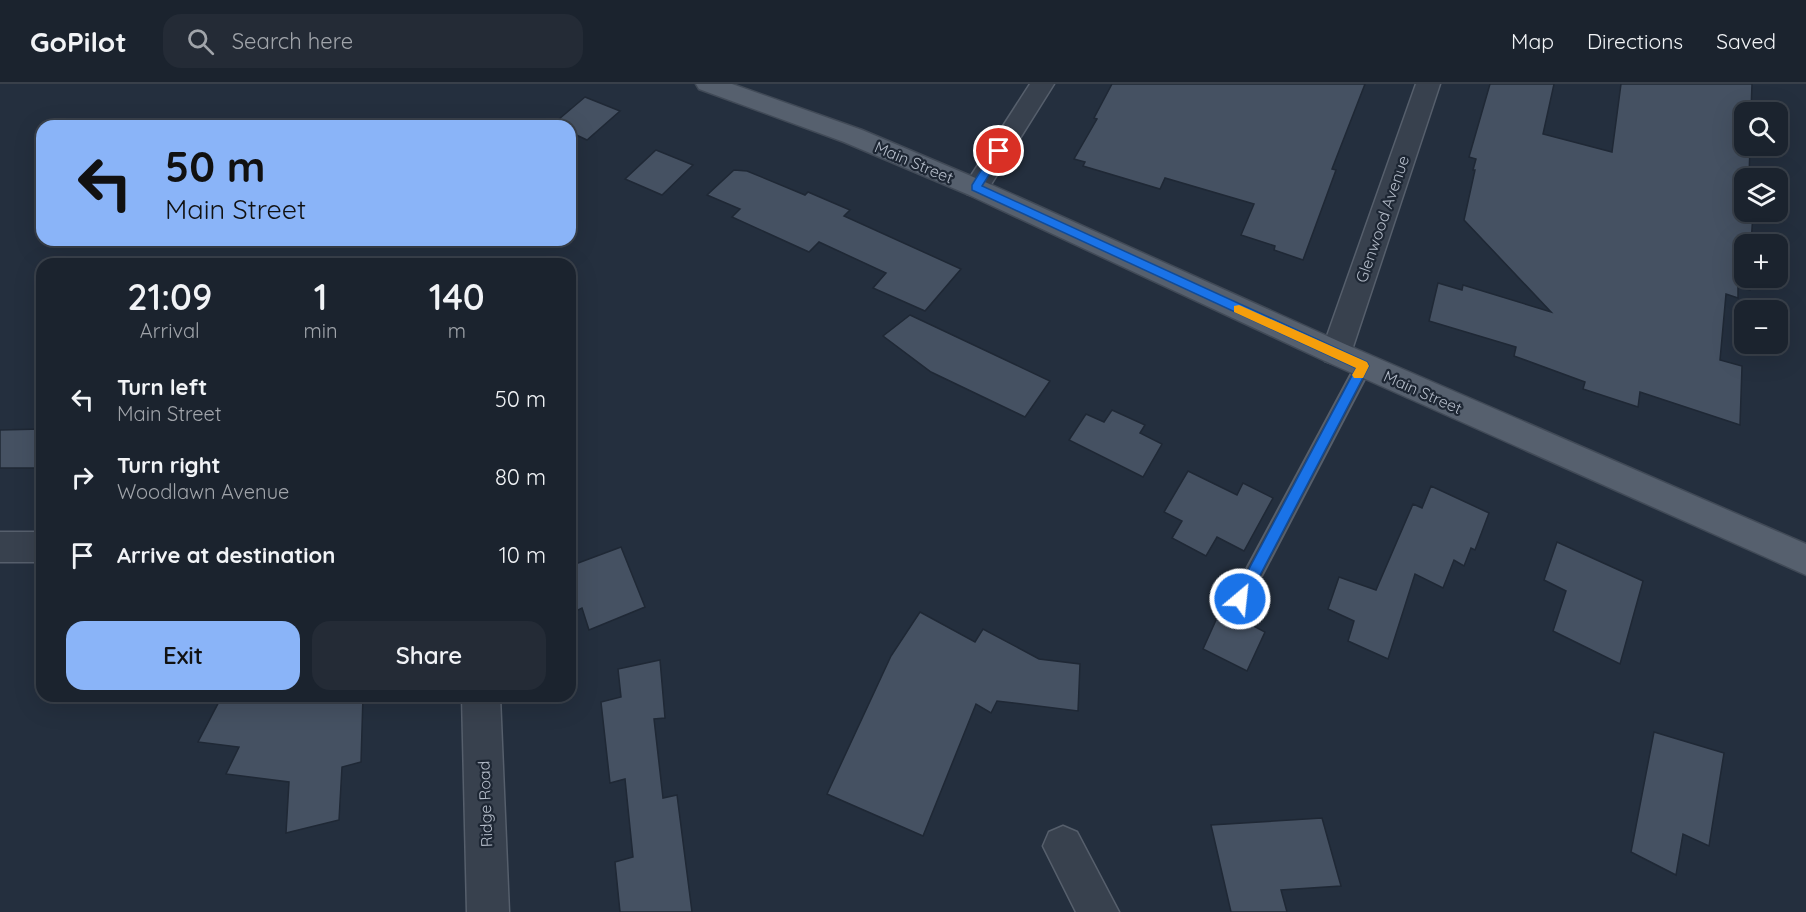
<!DOCTYPE html>
<meta charset="utf-8">
<style>
:root{--surface:#1b232e;--page:#242b36;--text:#f1f3f6;--muted:#a0a4aa;--line:#39404a;--accent:#8ab4f8}
body{margin:0;font-family:Quicksand,sans-serif;background:var(--page);color:var(--text);height:100vh;display:flex;flex-direction:column;font-size:22px;white-space:nowrap}
*{box-sizing:border-box;margin:0}
p{font-size:20px;color:var(--muted)}
.icon{flex:none;width:33px;height:33px;fill:none;stroke:currentColor;stroke-width:2;stroke-linecap:round;stroke-linejoin:round}
.map{position:relative;flex:1;overflow:hidden}
.details{position:absolute;left:36px;top:174px;width:540px;height:444px;display:flex;flex-direction:column;background:var(--surface);border-radius:18px;box-shadow:0 6px 24px #0002,0 0 0 2px var(--line)}
.details>*{flex:none}
.hud{position:absolute;left:36px;top:36px;width:540px;height:126px;border-radius:18px;box-shadow:0 6px 24px #0002,0 0 0 2px var(--line);background:#8ab4f8;color:#111;overflow:hidden}
.fabs{position:absolute;left:1734px;top:18px;display:grid;gap:12px}
.fabs a{display:grid;place-items:center;width:54px;height:54px;border-radius:12px;background:var(--surface);box-shadow:0 6px 24px #0002,0 0 0 2px var(--line);font-size:30px}
.pin{position:absolute;display:grid;place-items:center;width:51px;height:51px;color:#fff;margin:-26px;border:3px solid #fff;border-radius:50%;box-shadow:0 2px 6px #0007}
.me{position:absolute;width:66px;margin:-33px;rotate:28deg;stroke-linejoin:round;filter:drop-shadow(0 0 4px #0008)}
.turn{display:flex;align-items:center;gap:21px;height:126px;padding:0 30px;font-size:27px}
.turn .icon{width:78px;height:78px;stroke-width:2.5}
.turn b{display:block;font-size:42px;line-height:51px}
.eta{display:flex;justify-content:space-evenly;align-items:center;height:102px;text-align:center}
.eta b{font-size:36px;font-weight:600;line-height:42px}
.action{display:flex;gap:12px;margin-top:auto;padding:12px 30px}
.action a{flex:1;height:69px;border-radius:18px;background:var(--accent);color:#111;font-size:24px;font-weight:600;line-height:69px;text-align:center}
.action a+a{background:var(--page);color:var(--text)}
ul{padding:0;list-style:none}
li{display:flex;align-items:center;gap:18px;height:78px;padding:0 30px}
li div{flex:1}
li b{display:block;font-size:22px}
li em{font-style:normal}
header{display:flex;align-items:center;gap:36px;box-sizing:border-box;height:84px;padding:0 30px;background:var(--surface);border-bottom:2px solid var(--line)}
header strong{font-size:28px}
nav{display:flex;gap:33px;margin-inline-start:auto;font-size:21px}
.search{width:420px;height:54px;background:var(--page);display:flex;align-items:center;gap:15px;box-sizing:border-box;padding:0 21px;border-radius:18px;color:var(--muted);font-size:22px}
.map>svg:first-child{display:block}
.building{fill:#455162;stroke:#1f2835;stroke-width:1.5}
.lines{fill:none;stroke-linecap:round;stroke-linejoin:round}
.lane-casing{stroke:#565f6c;stroke-width:4}
.street-casing{stroke:#565f6c;stroke-width:3}
.primary-casing{stroke:#414a57;stroke-width:3}
.lane{fill:#38414e;fill-rule:evenodd}
.street{fill:#38414e;fill-rule:evenodd}
.primary{fill:#56606e;fill-rule:evenodd}
.route{fill:#1a73e8;stroke:#114b97;stroke-width:1.5}
.slow{fill:#f59e0b}
.labels{text-anchor:middle;stroke-width:4.5;stroke-linejoin:round;paint-order:stroke}
.street-label{font-size:16px;fill:#b4bcc9;stroke:#1d2633}
</style>
<header>
<strong>GoPilot</strong>
<div class="search"><svg class="icon" aria-label="search" viewBox="0 0 24 24"><circle cx="10" cy="10" r="6"/><path d="M15 15l6 6"/></svg>Search here</div>
<nav><a>Map</a><a>Directions</a><a>Saved</a></nav>
</header>
<div class="map">
<svg width="1806" height="828" viewBox="0 0 1806 828">
<rect width="100%" height="100%" fill="#242f3e"/>
<g class="building">
<polygon points="1112,0 1365,0 1332,85 1336,86 1303,176 1274,166 1275,162 1241,151 1254,120 1165,94 1160,105 1083,82 1085,78 1074,75 1097,35 1094,34"/>
<polygon points="1490,0 1554,0 1543,50 1612,68 1621,0 1752,0 1751,28 1744,28 1744,62 1750,62 1749,94 1744,94 1744,128 1753,129 1751,160 1744,160 1744,194 1750,194 1750,206 1738,203 1738,214 1726,210 1720,276 1742,282 1740,341 1640,308 1638,323 1583,305 1585,298 1514,272 1516,263 1429,237 1438,199 1462,206 1463,201 1551,228 1464,136 1475,86 1473,86 1476,75 1469,73"/>
<polygon points="585,13 620,27 587,56 570,48 570,42 552,41"/>
<polygon points="656,66 693,81 662,111 625,95"/>
<polygon points="734,86 747,87 805,111 808,108 850,126 844,132 961,185 925,227 873,204 886,189 819,158 809,168 732,133 740,125 707,111"/>
<polygon points="910,231 1050,297 1025,333 931,288 883,252"/>
<polygon points="1112,326 1145,341 1140,349 1162,360 1143,393 1069,356 1086,330 1104,338"/>
<polygon points="42,345 42,384 0,384 0,346"/>
<polygon points="1188,387 1237,411 1243,399 1273,414 1244,467 1217,453 1206,472 1172,454 1182,437 1164,428"/>
<polygon points="1431,402 1489,429 1475,466 1471,464 1464,482 1454,476 1443,504 1415,490 1388,575 1348,557 1354,537 1328,525 1339,493 1376,506 1413,420 1422,424"/>
<polygon points="1557,458 1643,497 1620,580 1553,547 1566,507 1544,496"/>
<polygon points="621,463 645,523 589,546 582,524 570,530 570,482"/>
<polygon points="1221,525 1265,548 1247,587 1203,565"/>
<polygon points="920,528 975,558 983,545 1039,575 1080,580 1078,627 997,617 991,629 976,620 923,752 827,710 891,572"/>
<polygon points="660,576 665,634 654,635 663,714 677,711 692,828 620,828 615,778 633,773 625,695 610,699 601,618 621,613 618,585"/>
<polygon points="222,612 363,612 361,678 342,683 339,736 286,749 289,698 226,690 239,663 198,658"/>
<polygon points="1654,648 1724,669 1709,762 1683,750 1676,791 1631,768"/>
<polygon points="1322,734 1341,802 1281,806 1287,828 1231,828 1211,741"/>
</g>
<g class="lines">
<defs>
<polygon id="lane" points="1363,276 1368,278 1371,282 1246,521 1240,523 1234,521 1231,515 1234,509 1358,278"/>
<g id="street">
<polygon points="1030,0 1054,0 985,110 976,113 967,110 963,104"/>
<polygon points="1416,0 1440,0 1351,269 1347,277 1336,281 1325,277 1321,269"/>
<rect x="0" y="448" width="42" height="30"/>
<polygon points="462,612 500,612 509,828 467,828"/>
<polygon points="1063,742 1077,748 1119,828 1076,828 1043,762 1049,748"/>
</g>
<polygon id="primary" points="696,0 732,0 862,46 985,98 1347,261 1806,460 1806,491 1325,277 967,110 844,58 699,5"/>
</defs>
<use href="#lane" class="lane-casing"/>
<use href="#street" class="street-casing"/>
<use href="#primary" class="primary-casing"/>
<use href="#lane" class="lane"/>
<use href="#street" class="street"/>
<use href="#primary" class="primary"/>
</g>
<polygon class="route" points="999,63 1004,67 982,102 1367,278 1369,282 1245,520 1240,522 1235,520 1233,515 1356,284 972,106 972,101 995,64"/>
<polygon class="slow" points="1239,221 1367,278 1369,282 1363,294 1354,294 1352,291 1356,284 1234,228 1234,222"/>
<g class="labels">
<g class="street-label">
<text transform="translate(914 78) rotate(23)" y="6">Main Street</text>
<text transform="translate(1382 135) rotate(-71)" y="6">Glenwood Avenue</text>
<text transform="translate(1423 308) rotate(24)" y="6">Main Street</text>
<text transform="translate(485 720) rotate(-92)" y="6">Ridge Road</text>
</g>
</g>
</svg>
<div class="fabs">
<a><svg class="icon" aria-label="search" viewBox="0 0 24 24"><circle cx="10" cy="10" r="6"/><path d="M15 15l6 6"/></svg></a>
<a><svg class="icon" aria-label="layers" viewBox="0 0 24 24"><path d="M12 4l9 5-9 5-9-5zM3 14l9 5 9-5"/></svg></a>
<a>+</a>
<a>−</a>
</div>
<div class="pin" style="left:999px;top:67px;background:#d93025"><svg class="icon" aria-label="arrive" viewBox="0 0 24 24"><path d="M6 21V4h12l-3 4 3 4H6"/></svg></div>
<svg class="me" style="left:1240px;top:515px" viewBox="-20 -20 40 40"><circle r="17" fill="#1a73e8" stroke="#fff" stroke-width="3"/><path d="M0-11L8 9 0 5-8 9z" fill="#fff"/></svg>
<div class="hud">
<div class="turn"><svg class="icon" aria-label="left" viewBox="0 0 24 24"><path d="M17 20v-9H6M10 6l-5 5 5 5"/></svg><div><b>50 m</b>Main Street</div></div>
</div>
<section class="details">
<div class="eta">
<div><b>21:09</b><p>Arrival</p></div>
<div><b>1</b><p>min</p></div>
<div><b>140</b><p>m</p></div>
</div>
<ul>
<li><svg class="icon" aria-label="left" viewBox="0 0 24 24"><path d="M17 20v-9H6M10 6l-5 5 5 5"/></svg><div><b>Turn left</b><p>Main Street</p></div><em>50 m</em></li>
<li><svg class="icon" aria-label="right" viewBox="0 0 24 24"><path d="M7 20v-9h11M14 6l5 5-5 5"/></svg><div><b>Turn right</b><p>Woodlawn Avenue</p></div><em>80 m</em></li>
<li><svg class="icon" aria-label="arrive" viewBox="0 0 24 24"><path d="M6 21V4h12l-3 4 3 4H6"/></svg><div><b>Arrive at destination</b></div><em>10 m</em></li>
</ul>
<div class="action"><a>Exit</a><a>Share</a></div>
</section>
</div>
